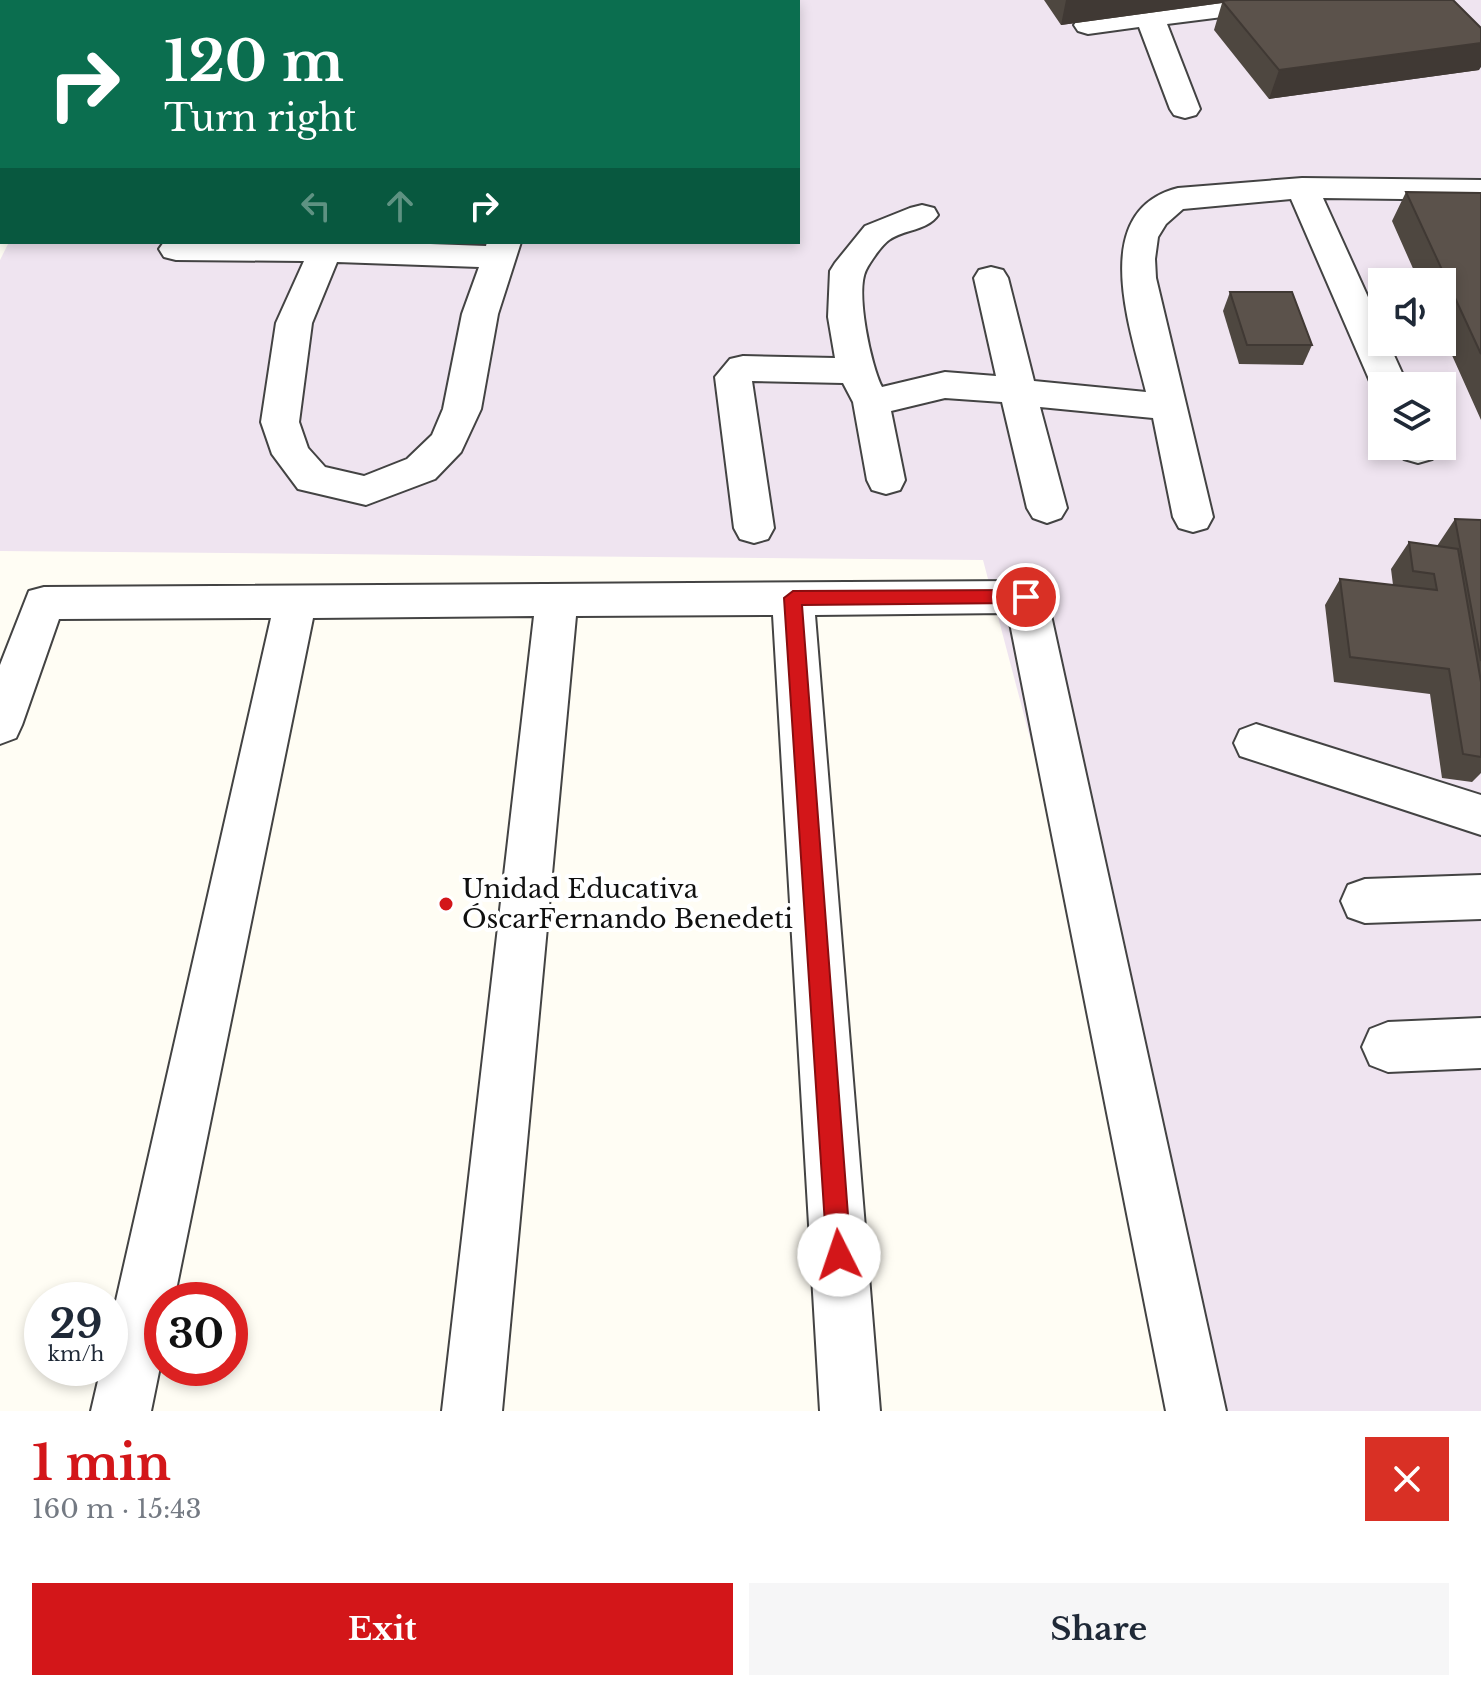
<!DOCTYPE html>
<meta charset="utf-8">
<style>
:root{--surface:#fff;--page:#f6f6f7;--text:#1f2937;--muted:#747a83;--accent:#d31619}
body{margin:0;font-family:"Libre Baskerville",serif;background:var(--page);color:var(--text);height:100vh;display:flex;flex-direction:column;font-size:30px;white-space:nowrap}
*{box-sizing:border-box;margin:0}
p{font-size:26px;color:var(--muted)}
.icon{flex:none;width:44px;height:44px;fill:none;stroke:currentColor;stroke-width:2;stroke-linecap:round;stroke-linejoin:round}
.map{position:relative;height:1411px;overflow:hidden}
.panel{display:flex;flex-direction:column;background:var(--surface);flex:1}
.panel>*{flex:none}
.top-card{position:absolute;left:0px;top:0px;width:800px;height:244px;box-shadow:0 4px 12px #0003;background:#0b6e4f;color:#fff;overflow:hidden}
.tools{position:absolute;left:1368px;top:268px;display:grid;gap:16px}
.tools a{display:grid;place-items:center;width:88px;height:88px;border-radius:0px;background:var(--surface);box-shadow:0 4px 12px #0003;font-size:40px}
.speed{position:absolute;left:24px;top:1282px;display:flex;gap:16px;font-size:40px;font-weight:700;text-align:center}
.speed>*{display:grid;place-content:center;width:104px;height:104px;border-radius:50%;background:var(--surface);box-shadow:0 4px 12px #0003;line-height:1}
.speed small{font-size:20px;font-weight:400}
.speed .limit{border:12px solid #d22;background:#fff;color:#111}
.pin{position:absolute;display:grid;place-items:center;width:68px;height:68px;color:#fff;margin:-34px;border:4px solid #fff;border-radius:50%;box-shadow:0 2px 8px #0007}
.me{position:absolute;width:88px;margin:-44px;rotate:356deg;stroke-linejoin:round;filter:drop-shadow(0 0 6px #0008)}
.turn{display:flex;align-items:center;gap:28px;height:168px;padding:0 32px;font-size:36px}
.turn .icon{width:104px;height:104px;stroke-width:2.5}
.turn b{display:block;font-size:56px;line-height:68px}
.lanes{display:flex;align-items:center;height:76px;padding:0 32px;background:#0003;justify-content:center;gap:40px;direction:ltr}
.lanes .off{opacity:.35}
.round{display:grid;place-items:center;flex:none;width:84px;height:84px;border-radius:0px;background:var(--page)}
.headline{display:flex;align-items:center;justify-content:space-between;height:136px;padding:0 32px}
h1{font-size:48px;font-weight:700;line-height:60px;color:var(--accent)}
.action{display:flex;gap:16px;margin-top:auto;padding:16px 32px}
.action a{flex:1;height:92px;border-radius:0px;background:var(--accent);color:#fff;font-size:32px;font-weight:700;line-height:92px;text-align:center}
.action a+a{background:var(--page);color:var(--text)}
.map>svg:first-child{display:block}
.industrial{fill:#efe4f0;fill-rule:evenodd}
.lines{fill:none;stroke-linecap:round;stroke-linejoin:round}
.minor-casing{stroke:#434343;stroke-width:4}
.minor{fill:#fff;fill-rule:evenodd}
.wall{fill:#4e4740}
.shaded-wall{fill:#403934}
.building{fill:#5b524b;stroke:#403934;stroke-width:2}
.route{fill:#d31619;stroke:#890e10;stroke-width:2}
.poi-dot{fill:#d31619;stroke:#fff;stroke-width:3}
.labels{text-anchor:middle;stroke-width:8;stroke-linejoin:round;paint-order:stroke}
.poi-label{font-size:26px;fill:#101010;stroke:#fff;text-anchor:start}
</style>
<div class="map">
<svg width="1481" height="1411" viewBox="0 0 1481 1411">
<rect width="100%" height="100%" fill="#fffdf4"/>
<path class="industrial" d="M562 0H1481V1411H1208L983 560 0 551V260L9 242H798V2H559ZM1382 282H1442V342H1382ZM1382 386H1442V446H1382Z"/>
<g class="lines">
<defs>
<g id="minor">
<polygon points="355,0 386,0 354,2"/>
<polygon points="479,0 511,0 512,2 480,2"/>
<polygon points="517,0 548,0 516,2"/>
<polygon points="1224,0 1307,0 1303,6 1293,8 1167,24 1200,109 1196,115 1185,118 1174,115 1170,109 1139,27 1088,34 1078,31 1074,25 1078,19 1088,16"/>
<path d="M1302 178 1481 180V200L1323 198 1382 328V342H1388L1408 386H1382V396L1377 395 1372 386 1291 199 1183 209 1166 224 1158 237 1155 259 1156 278 1213 517 1207 528 1193 532 1179 528 1173 517 1153 418 1040 407 1067 508 1061 518 1047 523 1033 518 1027 508 1002 402 945 398 891 411 905 480 900 490 886 494 872 490 867 480 853 402 843 383 752 381 774 528 768 539 754 543 740 539 734 528 715 377 730 359 743 356 835 358 828 317 830 271 835 263 865 226 910 208 922 205 934 208 938 215C927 231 904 229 889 240 881 246 870 262 866 270 855 292 871 366 882 387L945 372 996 376 974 278 979 270 991 267 1003 270 1008 278 1034 381 1146 392C1131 330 1087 211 1178 188Z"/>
<path d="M164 242H375L486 246 487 242H521L498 314 481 409 461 452 435 479 366 505 298 489 272 454 261 422 276 323 304 261 176 260 164 257 159 249ZM337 262 479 267 462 314 443 409 432 435 407 459 364 476 325 467 308 448 299 422 312 323Z"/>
<polygon points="1398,446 1436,446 1437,449 1432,459 1418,463 1404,459"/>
<polygon points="1026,581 1041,586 1047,597 1226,1411 1166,1411 1008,613 815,615 880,1411 820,1411 773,615 576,616 502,1411 442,1411 534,616 313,618 174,1300 162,1300 162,1357 151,1411 91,1411 101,1368 110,1368 110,1327 271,618 59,619 22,725 16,738 0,744 0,665 29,591 44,587"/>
<polygon points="1256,724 1481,795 1481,835 1240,756 1234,743 1240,730"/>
<polygon points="1481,875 1481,919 1365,923 1348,917 1341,901 1348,885 1365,879"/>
<polygon points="1481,1018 1481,1068 1388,1072 1370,1065 1362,1047 1370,1029 1388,1022"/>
</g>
</defs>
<use href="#minor" class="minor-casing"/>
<use href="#minor" class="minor"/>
</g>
<g class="wall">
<polygon points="1044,0 1453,0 1479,70 1269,99 1214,30 1222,3 1061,25"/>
<polygon points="1406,192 1481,193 1481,420 1442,333 1442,282 1419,282 1392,221"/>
<polygon points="1230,292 1312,345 1303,365 1239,364 1223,311"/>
<polygon points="1455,519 1481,520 1481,773 1472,782 1442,778 1430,694 1334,682 1325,605 1340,579 1393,585 1391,569 1409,542 1437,546"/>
</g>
<g class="shaded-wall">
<polygon points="1066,0 1244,0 1222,1 1222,3 1061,25"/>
<polygon points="1481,43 1481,67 1479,70 1269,99 1279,70"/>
</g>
<g class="building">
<polygon points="1229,0 1453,0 1481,28 1481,43 1279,70 1222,1"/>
<polygon points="1406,192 1481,193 1481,354"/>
<polygon points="1230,292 1292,292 1312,345 1247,345"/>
<polygon points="1455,519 1481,520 1481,661"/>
<polygon points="1409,542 1458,549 1481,682 1481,757 1463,754 1449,669 1350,657 1340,579 1437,590 1434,574 1413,571"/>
</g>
<polygon class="route" points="1026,590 1035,597 1026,603 802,605 851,1255 847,1263 839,1266 831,1263 827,1255 784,598 793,591"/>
<circle class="poi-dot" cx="446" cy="904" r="8"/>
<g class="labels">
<g class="poi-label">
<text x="462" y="898">Unidad Educativa<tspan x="462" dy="30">ÓscarFernando Benedeti</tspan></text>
</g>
</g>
</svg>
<div class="tools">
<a><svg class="icon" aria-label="sound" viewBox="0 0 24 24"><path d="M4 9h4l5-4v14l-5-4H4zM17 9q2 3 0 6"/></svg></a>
<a><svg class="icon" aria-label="layers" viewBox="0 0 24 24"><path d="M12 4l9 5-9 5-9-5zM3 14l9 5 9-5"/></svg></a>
</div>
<div class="speed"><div>29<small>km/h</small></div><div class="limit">30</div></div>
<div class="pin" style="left:1026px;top:597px;background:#d93025"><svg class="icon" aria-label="arrive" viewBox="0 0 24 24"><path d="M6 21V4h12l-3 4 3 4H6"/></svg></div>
<svg class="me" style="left:839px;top:1255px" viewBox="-20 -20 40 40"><circle r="19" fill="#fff"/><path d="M0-13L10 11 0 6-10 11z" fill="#d31619"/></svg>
<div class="top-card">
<div class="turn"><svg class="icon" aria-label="right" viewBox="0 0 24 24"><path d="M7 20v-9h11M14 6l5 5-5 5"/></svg><div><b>120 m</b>Turn right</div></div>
<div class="lanes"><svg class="icon off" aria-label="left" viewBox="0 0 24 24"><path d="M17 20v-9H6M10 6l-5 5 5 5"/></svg><svg class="icon off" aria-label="ahead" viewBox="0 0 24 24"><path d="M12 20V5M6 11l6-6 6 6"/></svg><svg class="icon" aria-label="right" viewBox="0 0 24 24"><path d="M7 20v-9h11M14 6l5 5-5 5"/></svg></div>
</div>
</div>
<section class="panel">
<div class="headline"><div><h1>1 min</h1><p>160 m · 15:43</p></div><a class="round" style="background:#d93025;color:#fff"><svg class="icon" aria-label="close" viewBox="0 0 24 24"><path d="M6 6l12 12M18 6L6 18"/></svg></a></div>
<div class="action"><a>Exit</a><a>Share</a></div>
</section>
